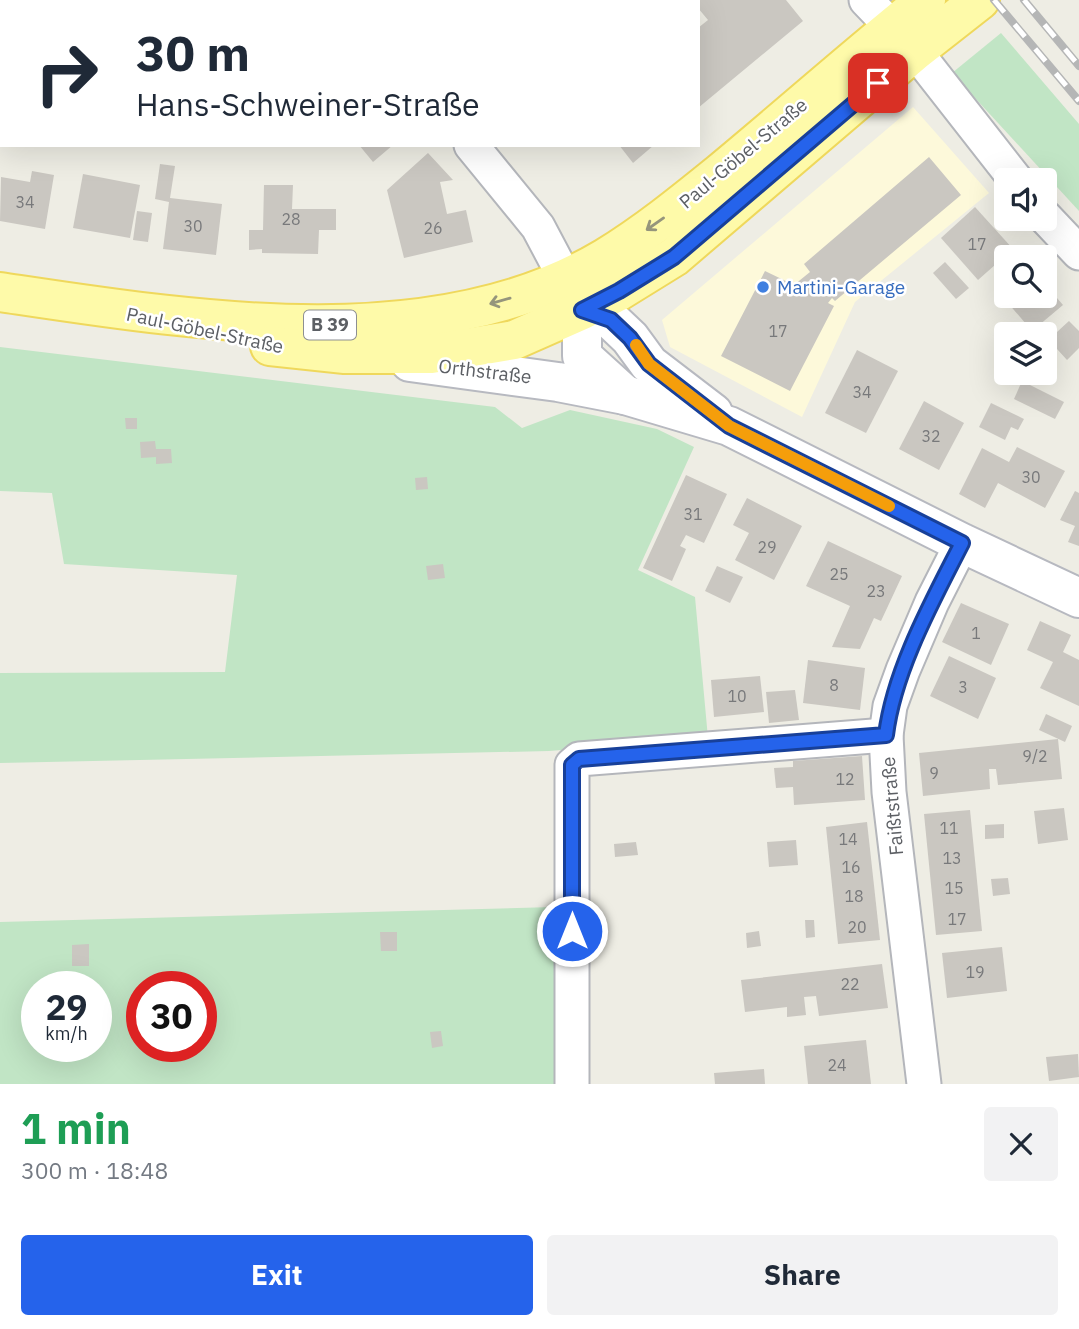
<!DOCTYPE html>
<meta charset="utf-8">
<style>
:root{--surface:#fff;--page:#f2f2f3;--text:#1f2937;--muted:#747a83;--accent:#2563eb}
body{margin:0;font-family:"IBM Plex Sans",sans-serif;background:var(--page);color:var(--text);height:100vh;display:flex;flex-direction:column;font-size:26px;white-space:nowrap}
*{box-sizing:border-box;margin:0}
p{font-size:23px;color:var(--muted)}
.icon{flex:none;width:38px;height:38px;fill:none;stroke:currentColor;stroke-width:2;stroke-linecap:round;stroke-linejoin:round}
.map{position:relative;height:1084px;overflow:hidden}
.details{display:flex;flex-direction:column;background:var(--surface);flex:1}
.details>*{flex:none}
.guide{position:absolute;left:0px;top:0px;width:700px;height:147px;box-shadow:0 7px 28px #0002;background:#fff;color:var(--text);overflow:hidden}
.tools{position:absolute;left:994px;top:168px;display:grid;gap:14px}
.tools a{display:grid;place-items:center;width:63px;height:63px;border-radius:7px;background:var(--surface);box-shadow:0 7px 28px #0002;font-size:35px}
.speed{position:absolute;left:21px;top:971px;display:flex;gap:14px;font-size:35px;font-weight:700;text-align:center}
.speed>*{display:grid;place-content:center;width:91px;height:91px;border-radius:50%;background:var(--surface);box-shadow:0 7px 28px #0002;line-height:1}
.speed small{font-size:18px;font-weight:400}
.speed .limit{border:10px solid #d22;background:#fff;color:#111}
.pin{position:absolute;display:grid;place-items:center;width:60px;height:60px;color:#fff;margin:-30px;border-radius:14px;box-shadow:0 4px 10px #0006}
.me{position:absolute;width:77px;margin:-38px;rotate:0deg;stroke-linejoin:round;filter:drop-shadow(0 0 5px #0008)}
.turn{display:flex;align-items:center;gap:24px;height:147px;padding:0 21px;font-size:32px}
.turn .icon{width:91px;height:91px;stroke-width:2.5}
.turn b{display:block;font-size:49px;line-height:60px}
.round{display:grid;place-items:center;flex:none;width:74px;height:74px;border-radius:7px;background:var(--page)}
.overview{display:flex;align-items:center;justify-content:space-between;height:119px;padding:0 21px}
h1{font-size:42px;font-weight:800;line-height:52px;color:#1e9e55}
.primary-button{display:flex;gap:14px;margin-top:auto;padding:14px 21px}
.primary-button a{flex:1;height:80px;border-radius:7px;background:var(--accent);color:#fff;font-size:28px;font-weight:800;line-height:80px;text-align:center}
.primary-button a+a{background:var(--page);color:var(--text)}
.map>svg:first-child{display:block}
.commercial{fill:#fdf9da}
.green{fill:#c1e5c5;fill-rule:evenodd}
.building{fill:#cac7c1}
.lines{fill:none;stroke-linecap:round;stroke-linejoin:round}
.lane-casing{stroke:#b4b6bb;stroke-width:21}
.street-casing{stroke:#b4b6bb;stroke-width:37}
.secondary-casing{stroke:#b7b9c0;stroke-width:42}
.primary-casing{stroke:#efd85c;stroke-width:42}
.lane{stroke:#fff;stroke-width:18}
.street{stroke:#fff;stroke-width:33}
.secondary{stroke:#fff;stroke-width:38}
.primary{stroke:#fefaa9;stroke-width:38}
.rail-casing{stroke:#b5b6b6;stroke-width:8}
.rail{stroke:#fff;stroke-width:5;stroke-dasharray:16;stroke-linecap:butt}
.oneway{stroke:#95957c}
.route-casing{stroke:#184099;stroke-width:18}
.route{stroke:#2563eb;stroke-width:12}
.slow{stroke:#f59e0b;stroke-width:12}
.shop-dot{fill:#3f7fe0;stroke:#fff;stroke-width:2.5}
.labels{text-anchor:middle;stroke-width:5;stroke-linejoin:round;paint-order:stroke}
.number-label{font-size:16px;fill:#78797b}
.shield{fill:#fff;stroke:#8d8f92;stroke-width:2}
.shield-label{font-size:18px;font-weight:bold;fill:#5c5f64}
.street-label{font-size:19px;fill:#5c5f64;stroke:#fff}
.shop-label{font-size:19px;fill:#366cbe;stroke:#fff;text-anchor:start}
</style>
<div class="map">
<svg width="1079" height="1084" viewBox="0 0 1079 1084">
<rect width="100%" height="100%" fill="#eeede4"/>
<polygon class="commercial" points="913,107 989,193 855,302 802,417 670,347 662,320"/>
<g class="green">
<polygon points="1001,33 1079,124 1079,211 952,73"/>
<polygon points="0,347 495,407 522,428 570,410 657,429 694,447 638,570 695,597 708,738 549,751 0,763 0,673 225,672 237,575 64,564 52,493 0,491"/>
<path d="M554 907 558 1084H0V922ZM37 987H96V1046H37ZM142 987H201V1046H142Z"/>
</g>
<g class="building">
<polygon points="698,0 786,0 803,21 698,108 698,28 708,20 698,8"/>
<polygon points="359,145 393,145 373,162"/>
<polygon points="619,145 654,145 633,163"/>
<polygon points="428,153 453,180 440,182 447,214 466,210 473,242 404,258 387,190"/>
<polygon points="929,157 961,195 835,301 832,298 828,303 834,306 790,391 721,356 765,271 794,285 810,272 804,264"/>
<polygon points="160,164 175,166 170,198 222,204 216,255 163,249 169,202 155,199"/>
<polygon points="32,171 54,175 45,229 0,221 1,177 30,182"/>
<polygon points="83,174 140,185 130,238 73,228"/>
<polygon points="264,185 293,185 292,209 336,209 336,230 319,230 318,254 262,253 262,249 249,250 249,230 263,230"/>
<polygon points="975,207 1013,249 978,280 941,238"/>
<polygon points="137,211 152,213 148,242 133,240"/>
<polygon points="945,262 969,288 956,299 933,273"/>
<polygon points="1045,284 1063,305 1032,331 1002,296 1006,292 1006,296 1045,296"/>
<polygon points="1069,321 1079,331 1079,348 1067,360 1057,349 1049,357 1045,352 1045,343"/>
<polygon points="857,350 898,371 866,433 825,413"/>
<polygon points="1022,381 1064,402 1055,419 1014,399"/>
<polygon points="924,401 964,423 939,470 899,449"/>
<polygon points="991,403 1024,419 1018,430 1011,427 1005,440 979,427"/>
<polygon points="125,418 137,418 137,429 126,429"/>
<polygon points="155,441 156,449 171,449 172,463 156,464 156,457 141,458 140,442"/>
<polygon points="1017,447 1065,471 1045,508 998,483 985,508 959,494 982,448 1009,462"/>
<polygon points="686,475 727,494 704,543 686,535 680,546 686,549 672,581 643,568"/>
<polygon points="427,477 428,489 416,490 415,478"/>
<polygon points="1075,491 1079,493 1079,546 1068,542 1075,526 1060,520"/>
<polygon points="747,498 802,526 774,580 735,560 749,533 733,525"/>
<polygon points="828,541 902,576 881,621 874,618 860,649 832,647 850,606 806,586"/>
<polygon points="443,564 445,578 428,580 426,566"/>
<polygon points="717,566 743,577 730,603 705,591"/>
<polygon points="961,603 1009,624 991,665 942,642"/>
<polygon points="1040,621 1071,635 1063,652 1079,660 1079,706 1040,688 1053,662 1027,650"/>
<polygon points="949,656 996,678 978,719 930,696"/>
<polygon points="808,660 865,668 860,710 803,703"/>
<polygon points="760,676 764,712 714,717 711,680"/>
<polygon points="795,690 799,720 769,723 766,692"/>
<polygon points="1046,714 1072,726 1065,742 1039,730"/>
<polygon points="1058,739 1062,779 998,785 996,769 989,769 990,789 923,796 919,753"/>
<polygon points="862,756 865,800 794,805 793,787 776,788 774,768 793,767 793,761"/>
<polygon points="1064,808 1068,840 1038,844 1034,811"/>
<polygon points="970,810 982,931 936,935 924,814"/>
<polygon points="867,822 880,940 838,944 826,827"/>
<polygon points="1004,824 1004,838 985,839 985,825"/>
<polygon points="796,840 798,865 769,867 767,842"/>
<polygon points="636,842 638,855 615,857 614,844"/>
<polygon points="1008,878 1010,894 993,896 991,879"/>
<polygon points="805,920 814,920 815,937 806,938"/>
<polygon points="759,931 761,946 747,948 746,933"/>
<polygon points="380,932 397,932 397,951 381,951"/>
<polygon points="89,944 89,966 72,966 72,945"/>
<polygon points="1002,947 1007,991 947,998 942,953"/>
<polygon points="882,964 888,1008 819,1016 816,996 804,997 806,1015 787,1017 787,1007 745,1012 741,980"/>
<polygon points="441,1031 443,1046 432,1048 430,1032"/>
<polygon points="866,1040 871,1084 808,1084 804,1046"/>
<polygon points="1078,1054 1079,1077 1049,1081 1046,1057"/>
<polygon points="764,1069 765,1084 715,1084 714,1073"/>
</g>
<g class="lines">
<defs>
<polyline id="lane" points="181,2 183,0"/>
<g id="street">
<polyline points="351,0 353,2"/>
<polyline points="866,0 915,51 1016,180"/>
<polyline points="471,145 538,227 565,278"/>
<polyline points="1045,217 1079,253"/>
<polyline points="572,1084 572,765 579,759 886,735"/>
<polyline points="924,1084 889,792 886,735 890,706 903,670 932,602 962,543"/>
</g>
<g id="secondary">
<polyline points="571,290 582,310 582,356 625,395"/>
<polyline points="582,310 611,320 630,338 649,364 713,413"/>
<polyline points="410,362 558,382 625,395 729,426 962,543 1079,598"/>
</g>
<g id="primary">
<path d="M0 292C188 320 433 361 605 258 646 233 683 203 720 173 789 116 856 56 926 0"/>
<polyline points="270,346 345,354 431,354 514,340 582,310 619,291 674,257 915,51 980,0"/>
</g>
</defs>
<use href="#lane" class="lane-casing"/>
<use href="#street" class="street-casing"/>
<use href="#secondary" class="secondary-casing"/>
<use href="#primary" class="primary-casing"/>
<use href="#lane" class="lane"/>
<use href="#street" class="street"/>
<use href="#secondary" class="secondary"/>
<use href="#primary" class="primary"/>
<defs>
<g id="rail">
<polyline points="994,0 1079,101"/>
<polyline points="1024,0 1079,66"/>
</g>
</defs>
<use href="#rail" class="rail-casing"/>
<use href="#rail" class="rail"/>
</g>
<defs><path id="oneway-shaft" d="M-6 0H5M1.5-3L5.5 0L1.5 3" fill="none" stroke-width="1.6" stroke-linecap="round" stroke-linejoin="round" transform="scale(1.75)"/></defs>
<g class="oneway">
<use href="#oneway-shaft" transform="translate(655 224) rotate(145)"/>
<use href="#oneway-shaft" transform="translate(500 301) rotate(164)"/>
</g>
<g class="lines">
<defs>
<path id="route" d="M572 931V765L579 759 886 735C894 670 933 600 962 543L729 426 649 364 630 338 611 320 582 310 619 291 674 257 878 83"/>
</defs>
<use href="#route" class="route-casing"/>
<use href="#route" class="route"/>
<polyline class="slow" points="636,345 649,364 729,426 889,506"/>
</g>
<circle class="shop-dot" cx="763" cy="287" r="7"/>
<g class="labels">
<g class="number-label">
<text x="25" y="208">34</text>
<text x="291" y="225">28</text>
<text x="193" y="232">30</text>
<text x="433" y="234">26</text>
<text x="977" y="250">17</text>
<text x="778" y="337">17</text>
<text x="862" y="398">34</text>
<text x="931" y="442">32</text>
<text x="1031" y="483">30</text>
<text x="693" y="520">31</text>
<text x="767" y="553">29</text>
<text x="839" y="580">25</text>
<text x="876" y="597">23</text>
<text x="976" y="639">1</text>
<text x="834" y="691">8</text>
<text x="963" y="693">3</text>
<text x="737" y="702">10</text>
<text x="1035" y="762">9/2</text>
<text x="934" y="779">9</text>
<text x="845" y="785">12</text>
<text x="949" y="834">11</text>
<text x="848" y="845">14</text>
<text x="952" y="864">13</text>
<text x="851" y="873">16</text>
<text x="954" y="894">15</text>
<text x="854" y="902">18</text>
<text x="957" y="925">17</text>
<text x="857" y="933">20</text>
<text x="975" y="978">19</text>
<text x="850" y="990">22</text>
<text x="837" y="1071">24</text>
</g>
<rect class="shield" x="304" y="310.5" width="52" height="29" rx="5"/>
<g class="shield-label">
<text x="330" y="331">B 39</text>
</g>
<g class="street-label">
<text transform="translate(743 153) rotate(-40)" y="7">Paul-Göbel-Straße</text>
<text transform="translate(205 330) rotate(12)" y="7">Paul-Göbel-Straße</text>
<text transform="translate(485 371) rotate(7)" y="7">Orthstraße</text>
<text transform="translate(892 806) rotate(-95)" y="7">Faißtstraße</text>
</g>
<g class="shop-label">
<text x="777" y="294">Martini-Garage</text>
</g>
</g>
</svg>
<div class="tools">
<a><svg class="icon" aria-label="sound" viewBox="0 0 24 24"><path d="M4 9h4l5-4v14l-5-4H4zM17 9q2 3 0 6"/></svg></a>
<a><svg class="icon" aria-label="search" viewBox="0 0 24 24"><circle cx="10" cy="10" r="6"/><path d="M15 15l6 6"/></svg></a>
<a><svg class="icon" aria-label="layers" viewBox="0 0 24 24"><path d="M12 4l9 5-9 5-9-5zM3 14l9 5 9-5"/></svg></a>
</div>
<div class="speed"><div>29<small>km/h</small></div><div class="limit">30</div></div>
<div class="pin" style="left:878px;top:83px;background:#d93025"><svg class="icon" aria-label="arrive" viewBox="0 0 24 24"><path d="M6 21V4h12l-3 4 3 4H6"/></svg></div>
<svg class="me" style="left:572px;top:931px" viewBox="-20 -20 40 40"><circle r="17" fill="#2563eb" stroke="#fff" stroke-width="3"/><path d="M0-11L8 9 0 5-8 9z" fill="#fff"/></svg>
<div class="guide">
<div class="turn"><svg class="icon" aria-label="right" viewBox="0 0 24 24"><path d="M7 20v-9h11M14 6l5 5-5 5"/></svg><div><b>30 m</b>Hans-Schweiner-Straße</div></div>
</div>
</div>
<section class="details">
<div class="overview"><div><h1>1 min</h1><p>300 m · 18:48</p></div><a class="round"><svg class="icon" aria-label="close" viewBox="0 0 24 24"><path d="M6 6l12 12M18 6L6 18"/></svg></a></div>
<div class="primary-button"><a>Exit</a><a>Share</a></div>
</section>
